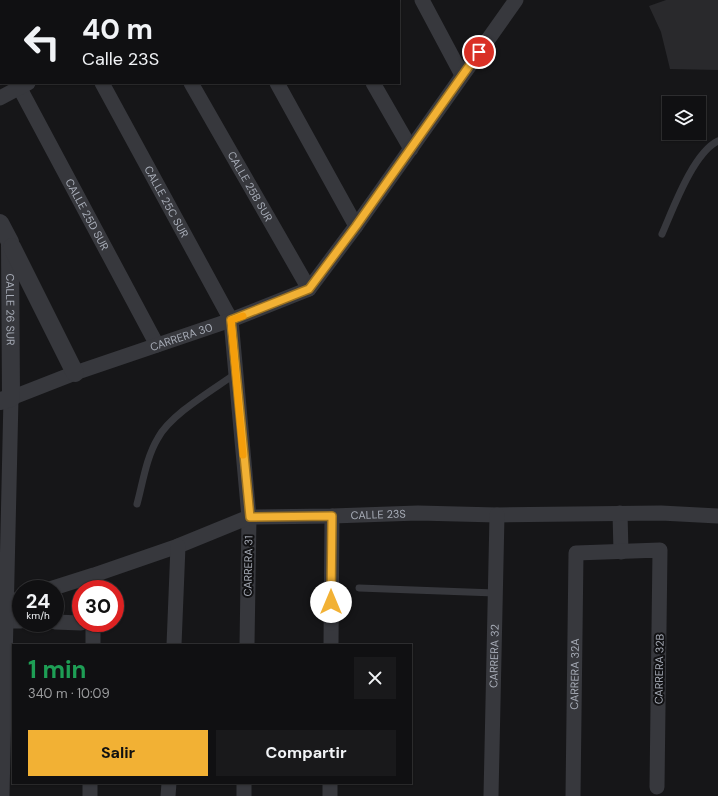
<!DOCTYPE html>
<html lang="es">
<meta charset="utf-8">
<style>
:root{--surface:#101012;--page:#19191b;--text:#f1f3f6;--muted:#9c9d9f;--line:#303032;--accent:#f2b134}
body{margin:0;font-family:"DM Sans",sans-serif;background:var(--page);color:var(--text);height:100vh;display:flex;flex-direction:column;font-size:15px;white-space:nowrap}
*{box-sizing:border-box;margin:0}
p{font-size:13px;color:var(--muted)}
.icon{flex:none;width:22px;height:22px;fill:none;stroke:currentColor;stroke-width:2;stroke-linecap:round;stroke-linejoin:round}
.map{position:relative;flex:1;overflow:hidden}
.panel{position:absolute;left:12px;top:644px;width:400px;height:140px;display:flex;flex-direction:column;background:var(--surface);border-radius:0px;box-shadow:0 1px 3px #0004,0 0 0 1px var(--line)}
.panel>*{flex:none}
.hud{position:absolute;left:0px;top:0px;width:400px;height:84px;box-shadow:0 1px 3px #0004,0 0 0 1px var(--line);background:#101012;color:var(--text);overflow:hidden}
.buttons{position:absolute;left:662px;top:96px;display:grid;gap:8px}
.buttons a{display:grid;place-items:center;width:44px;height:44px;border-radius:0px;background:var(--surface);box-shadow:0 1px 3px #0004,0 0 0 1px var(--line);font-size:20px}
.speed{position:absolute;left:12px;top:580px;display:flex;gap:8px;font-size:20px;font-weight:700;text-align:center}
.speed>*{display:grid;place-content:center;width:52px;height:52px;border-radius:50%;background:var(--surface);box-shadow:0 1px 3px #0004,0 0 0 1px var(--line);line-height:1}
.speed small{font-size:10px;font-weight:400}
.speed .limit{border:6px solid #d22;background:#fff;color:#111}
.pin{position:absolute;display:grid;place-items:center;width:34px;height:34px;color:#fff;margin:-17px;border:2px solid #fff;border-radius:50%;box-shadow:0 1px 4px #0007}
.me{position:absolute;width:44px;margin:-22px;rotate:0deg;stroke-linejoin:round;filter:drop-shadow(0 0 3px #0008)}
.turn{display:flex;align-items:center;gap:14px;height:84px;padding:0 16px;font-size:18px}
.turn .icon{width:52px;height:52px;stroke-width:2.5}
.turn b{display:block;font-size:28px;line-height:34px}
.round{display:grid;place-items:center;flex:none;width:42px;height:42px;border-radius:0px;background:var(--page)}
.head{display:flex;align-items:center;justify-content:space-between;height:68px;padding:0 16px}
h1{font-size:24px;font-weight:700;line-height:30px;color:#1e9e55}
.primary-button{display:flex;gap:8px;margin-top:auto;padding:8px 16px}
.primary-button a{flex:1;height:46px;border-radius:0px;background:var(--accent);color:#111;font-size:16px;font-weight:700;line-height:46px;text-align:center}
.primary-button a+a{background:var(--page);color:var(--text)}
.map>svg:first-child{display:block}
.building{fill:#29292c}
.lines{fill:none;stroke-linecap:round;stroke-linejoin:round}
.service{stroke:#37383d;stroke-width:7}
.minor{stroke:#37383d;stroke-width:15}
.tertiary{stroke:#37383d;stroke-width:18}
.route-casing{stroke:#9d7322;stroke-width:10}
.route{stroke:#f2b134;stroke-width:7}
.slow{stroke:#f59e0b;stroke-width:7}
.labels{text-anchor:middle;stroke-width:4;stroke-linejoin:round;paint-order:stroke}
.street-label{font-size:11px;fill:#a8adb8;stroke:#111113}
</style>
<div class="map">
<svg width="718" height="796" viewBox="0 0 718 796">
<rect width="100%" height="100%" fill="#161618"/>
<polygon class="building" points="666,0 718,0 718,70 670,69 661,32 649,6"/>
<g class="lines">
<g class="service">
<path d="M662 234C673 209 693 153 718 141"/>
<path d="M137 504C143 482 146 458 158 438 171 414 213 390 235 374"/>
<polyline points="359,588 495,593"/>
</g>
<g class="minor">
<polyline points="60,0 61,1"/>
<polyline points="232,0 232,1"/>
<polyline points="324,0 325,1"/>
<polyline points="422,0 462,75"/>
<polyline points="186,1 188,0"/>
<polyline points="0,50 1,52"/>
<path id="s1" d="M17 83 157 345"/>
<path id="s2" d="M102 83 231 320 249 517 247 645"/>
<path id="s3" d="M191 83 309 289"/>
<polyline points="277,83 356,226"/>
<polyline points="373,83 411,149"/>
<polyline points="0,98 28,83"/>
<polyline points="620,513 621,552"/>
<path id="s4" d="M50 589 94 575 178 546 249 517 332 516 418 513 497 515 661 513 718 516"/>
<polyline points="6,603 21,598"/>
<polyline points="6,621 21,621"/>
<polyline points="55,622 81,623"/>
<polyline points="93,645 93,623"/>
<polyline points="174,645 178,546"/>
<polyline points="331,645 332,516"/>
<path id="s5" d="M2 796 11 398 75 373 231 320 309 289 356 226 516 0"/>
<polyline points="90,796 90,783"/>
<polyline points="168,796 169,783"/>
<polyline points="244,796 244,783"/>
<polyline points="330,796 330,783"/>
<path id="s6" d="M491 796 497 515"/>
<path id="s7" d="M573 796 576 553 660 550 657 787"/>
</g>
<g class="tertiary">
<path id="s8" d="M0 223 10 242 11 398 0 401"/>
<polyline points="12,247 75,373"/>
</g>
</g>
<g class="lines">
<defs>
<polyline id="route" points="331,602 332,516 250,517 231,320 309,289 356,226 479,52"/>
</defs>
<use href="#route" class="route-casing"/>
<use href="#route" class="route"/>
<polyline class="slow" points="243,316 231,320 243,455"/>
</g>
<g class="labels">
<g class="street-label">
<text dy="4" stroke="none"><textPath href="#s3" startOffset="119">CALLE 25B SUR</textPath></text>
<text dy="4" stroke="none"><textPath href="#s2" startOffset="135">CALLE 25C SUR</textPath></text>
<text dy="4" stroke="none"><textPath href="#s1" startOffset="149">CALLE 25D SUR</textPath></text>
<text dy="4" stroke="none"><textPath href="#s8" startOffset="89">CALLE 26 SUR</textPath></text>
<text dy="4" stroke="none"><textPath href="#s5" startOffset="579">CARRERA 30</textPath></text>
<text dy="4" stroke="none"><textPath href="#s4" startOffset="341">CALLE 23S</textPath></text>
<text transform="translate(248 566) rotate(-89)" y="4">CARRERA 31</text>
<text dy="4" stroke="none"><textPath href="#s6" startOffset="140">CARRERA 32</textPath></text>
<text transform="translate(659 669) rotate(-89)" y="4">CARRERA 32B</text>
<text dy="4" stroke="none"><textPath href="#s7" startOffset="122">CARRERA 32A</textPath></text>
</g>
</g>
</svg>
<div class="buttons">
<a><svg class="icon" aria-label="layers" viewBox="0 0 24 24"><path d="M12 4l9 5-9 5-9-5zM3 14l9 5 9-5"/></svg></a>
</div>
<div class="speed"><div>24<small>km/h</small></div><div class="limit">30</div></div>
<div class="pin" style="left:479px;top:52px;background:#d93025"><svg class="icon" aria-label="arrive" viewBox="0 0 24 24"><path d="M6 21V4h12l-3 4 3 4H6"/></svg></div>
<svg class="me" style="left:331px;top:602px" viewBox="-20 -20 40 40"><circle r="19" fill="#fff"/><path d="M0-13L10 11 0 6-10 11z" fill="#f2b134"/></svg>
<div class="hud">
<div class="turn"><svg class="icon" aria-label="left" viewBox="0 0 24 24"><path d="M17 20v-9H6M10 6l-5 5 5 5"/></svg><div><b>40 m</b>Calle 23S</div></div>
</div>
<section class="panel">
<div class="head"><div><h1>1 min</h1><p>340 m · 10:09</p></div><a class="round"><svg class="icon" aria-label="close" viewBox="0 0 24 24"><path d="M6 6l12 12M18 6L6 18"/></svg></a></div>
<div class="primary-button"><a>Salir</a><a>Compartir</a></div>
</section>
</div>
